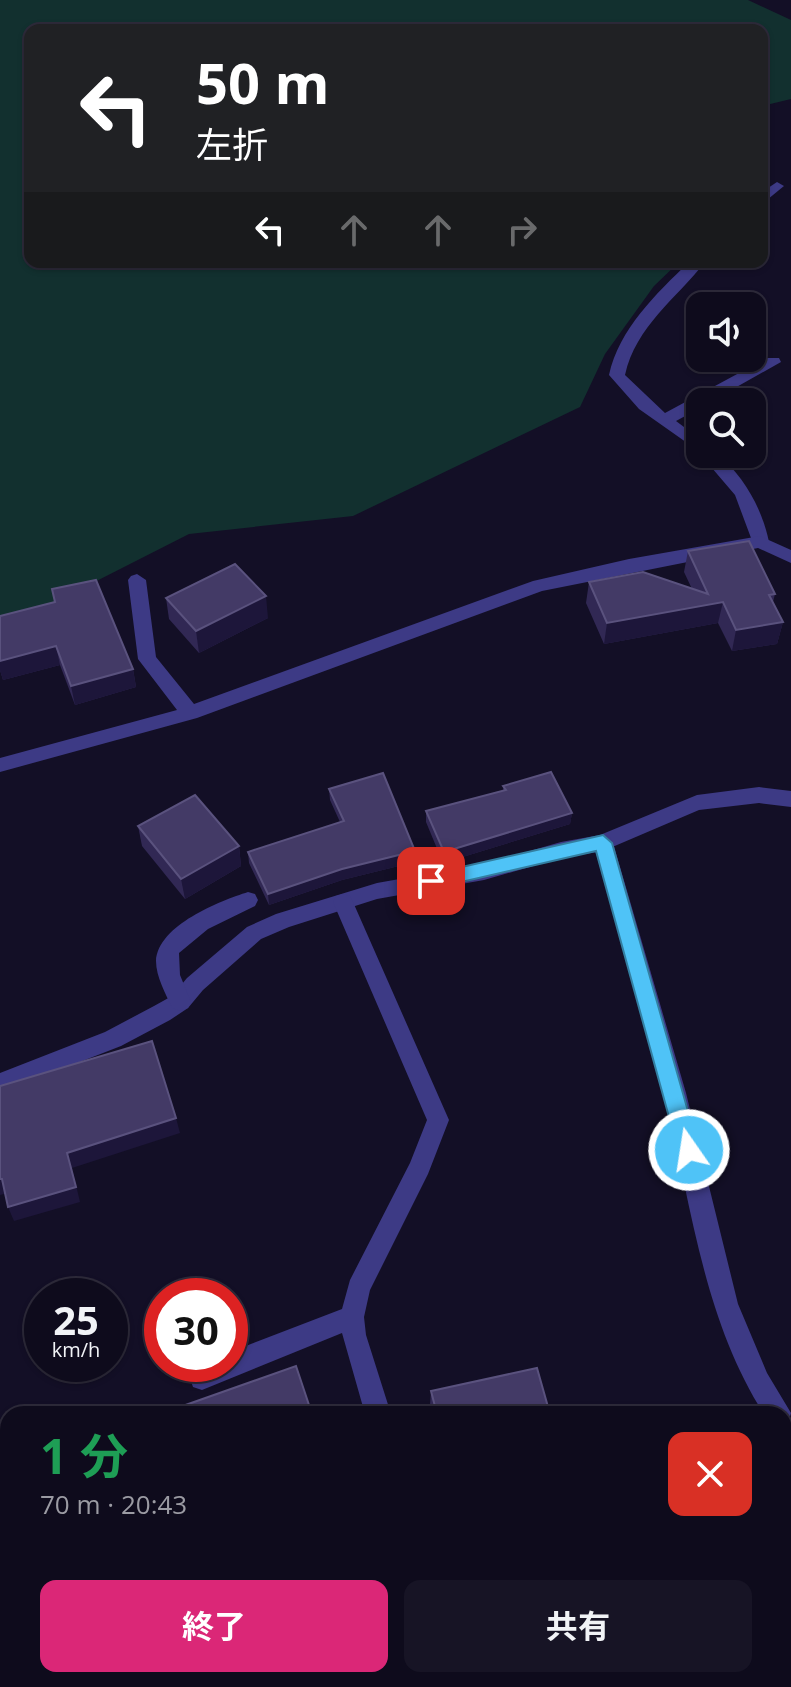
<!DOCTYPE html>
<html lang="ja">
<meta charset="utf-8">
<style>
:root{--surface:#0e0b1c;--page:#171425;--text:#f1f3f6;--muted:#9b9ba3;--line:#2e2b3b;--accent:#db2777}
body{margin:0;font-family:"Open Sans","Noto Sans JP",sans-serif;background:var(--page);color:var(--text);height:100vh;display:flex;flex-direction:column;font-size:30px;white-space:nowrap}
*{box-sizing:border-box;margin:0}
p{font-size:26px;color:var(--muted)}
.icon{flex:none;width:44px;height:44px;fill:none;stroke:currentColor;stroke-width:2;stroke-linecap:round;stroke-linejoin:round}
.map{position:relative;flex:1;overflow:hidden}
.sheet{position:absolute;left:0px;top:1406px;width:792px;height:282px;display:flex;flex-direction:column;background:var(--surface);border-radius:24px 24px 0 0;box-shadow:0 2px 6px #0004,0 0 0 2px var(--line)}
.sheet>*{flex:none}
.top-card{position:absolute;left:24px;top:24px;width:744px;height:244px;border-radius:16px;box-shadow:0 2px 6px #0004,0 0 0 2px var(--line);background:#202124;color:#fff;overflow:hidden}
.fabs{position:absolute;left:686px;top:292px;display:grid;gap:16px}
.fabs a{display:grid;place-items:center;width:80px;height:80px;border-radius:16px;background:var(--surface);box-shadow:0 2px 6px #0004,0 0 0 2px var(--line);font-size:40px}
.speed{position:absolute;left:24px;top:1278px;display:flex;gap:16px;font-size:40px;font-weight:700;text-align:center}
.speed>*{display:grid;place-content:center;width:104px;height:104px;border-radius:50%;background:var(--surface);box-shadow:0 2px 6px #0004,0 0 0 2px var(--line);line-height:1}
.speed small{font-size:20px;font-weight:400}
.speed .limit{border:12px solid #d22;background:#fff;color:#111}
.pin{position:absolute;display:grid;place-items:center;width:68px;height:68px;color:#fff;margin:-34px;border-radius:16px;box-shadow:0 4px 12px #0006}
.me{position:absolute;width:88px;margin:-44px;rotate:347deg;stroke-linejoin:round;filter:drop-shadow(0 0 6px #0008)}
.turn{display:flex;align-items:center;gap:28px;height:168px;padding:0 40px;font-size:36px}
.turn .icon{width:104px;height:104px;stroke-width:2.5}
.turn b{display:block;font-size:56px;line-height:68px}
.lanes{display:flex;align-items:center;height:76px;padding:0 40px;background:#0003;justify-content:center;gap:40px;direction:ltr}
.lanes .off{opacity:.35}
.round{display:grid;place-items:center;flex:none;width:84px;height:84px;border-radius:16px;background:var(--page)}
.overview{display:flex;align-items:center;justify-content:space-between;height:136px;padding:0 40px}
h1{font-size:48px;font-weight:700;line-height:60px;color:#1e9e55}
.primary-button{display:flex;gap:16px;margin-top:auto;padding:16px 40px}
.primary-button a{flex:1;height:92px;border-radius:16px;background:var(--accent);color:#fff;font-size:32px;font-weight:700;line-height:92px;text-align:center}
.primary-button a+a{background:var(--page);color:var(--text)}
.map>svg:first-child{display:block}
.green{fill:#12302f}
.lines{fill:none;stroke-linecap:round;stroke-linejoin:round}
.lane{fill:#3d3a85;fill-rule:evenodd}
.street{fill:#3d3a85;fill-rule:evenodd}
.wall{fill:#312854}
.shaded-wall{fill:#1d163a}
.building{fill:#433a66;stroke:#5a527e;stroke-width:2}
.route{fill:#4fc3f7;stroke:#337fa1;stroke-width:2}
</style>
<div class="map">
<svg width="791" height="1687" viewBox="0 0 791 1687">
<rect width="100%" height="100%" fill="#130f26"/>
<polygon class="green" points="0,0 748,0 791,20 791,99 762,106 762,30 30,30 30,262 679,262 654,286 605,354 580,407 353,516 189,534 0,630"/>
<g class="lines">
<g class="lane">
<polygon points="777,182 784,186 762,204 762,192"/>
<path d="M689 262H705C676 299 636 326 625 375L665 413 767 358H779L781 362 710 402H700V408L676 421 700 439V452L639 409 609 375C619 329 656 294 689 262Z"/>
<path d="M700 454H718C744 477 762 508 769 542L766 546H754L735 495Z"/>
<polygon points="759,787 791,791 791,807 759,803 699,810 603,851 561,858 484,880 377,899 289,927 261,939 203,990 188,1008 170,1020 121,1046 0,1093 0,1073 105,1032 154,1006 172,996 187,978 247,927 276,914 377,883 484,864 561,842 600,835 697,795"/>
</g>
<g class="street">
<polygon points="760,536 791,550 791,563 758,548 542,591 197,718 0,772 0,758 177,710 138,659 128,580 131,576 137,574 146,580 156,657 194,704 533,581 629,559"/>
<path d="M603 835 610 837 613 843 686 1093 738 1304 767 1373 791 1413 788 1423 784 1424V1414H764C703 1319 691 1203 665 1096 644 1011 617 927 593 843L596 837Z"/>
<path d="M248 892 255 894 258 900 255 906 208 929 179 953 180 975 191 1002 188 1008 180 1011 172 1008C166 994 156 977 156 961 158 925 220 901 248 892Z"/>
<polygon points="343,894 350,896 353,902 449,1120 428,1174 370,1290 364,1317 366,1335 391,1414 365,1414 342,1333 202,1390 193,1387 190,1378 193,1369 205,1364 230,1364 230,1352 238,1349 342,1309 350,1280 410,1163 427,1120 333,902 336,896"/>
<polygon points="443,1680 471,1680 473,1687 445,1687"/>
</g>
</g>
<g class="wall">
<polygon points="688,551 775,594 773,602 783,622 777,644 732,651 718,623 604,644 586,603 589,582 692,589 684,572"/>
<polygon points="166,598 268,618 199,653 169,619"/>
<polygon points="0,616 133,669 136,687 75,705 60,665 3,680 0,670"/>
<polygon points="503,786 572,813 570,824 443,863 426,822 426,811 503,791"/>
<polygon points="329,789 415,851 415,862 342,880 269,905 249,863 248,852 340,822 330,800"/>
<polygon points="138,826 239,846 241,866 185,899 142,846"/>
<polygon points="431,1391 550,1414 433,1414 430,1405"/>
<polygon points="511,1680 603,1680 606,1687 513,1687"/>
<polygon points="682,1680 784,1680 791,1687 683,1687"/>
</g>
<g class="shaded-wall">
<polygon points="266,596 268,618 199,653 196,631"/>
<polygon points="723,602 718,623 604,644 607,623"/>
<polygon points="783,622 777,644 732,651 736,630"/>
<polygon points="56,646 60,665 3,680 0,670 0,661"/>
<polygon points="133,669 136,687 75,705 71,686"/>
<polygon points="572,813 570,824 443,863 444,852"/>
<polygon points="239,846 241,866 185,899 181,879"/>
<polygon points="415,851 415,862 342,880 269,905 268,894 342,869"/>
<polygon points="176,1118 180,1133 72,1168 80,1202 14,1221 8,1207 67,1153"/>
<polygon points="0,1179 2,1179 8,1193 0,1195"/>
<polygon points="38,1680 62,1680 43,1687"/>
</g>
<g class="building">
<polygon points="749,541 775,594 769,595 783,622 736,630 723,602 607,623 589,582 643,572 708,594 688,551"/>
<polygon points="235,564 266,596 196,631 166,598"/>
<polygon points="96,580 133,669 71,686 56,646 0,661 0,616 55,602 52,589"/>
<polygon points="551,772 572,813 444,852 426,811 506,790 503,786"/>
<polygon points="383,773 415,851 342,869 268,894 248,852 344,821 329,789"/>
<polygon points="195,795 239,846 181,879 138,826"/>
<polygon points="152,1041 176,1118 67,1153 76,1187 8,1207 2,1179 0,1179 0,1086"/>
<polygon points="296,1366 312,1414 182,1414 180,1407"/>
<polygon points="537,1368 550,1414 437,1414 431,1391"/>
<polygon points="784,1611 791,1633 791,1687 689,1687 686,1681 690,1680 784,1680"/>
<polygon points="89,1680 187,1680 189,1687 91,1687"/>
<polygon points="251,1680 393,1680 395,1687 230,1687"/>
<polygon points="516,1680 603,1680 605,1687 518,1687"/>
</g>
<polygon class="route" points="603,835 612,843 699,1150 696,1156 689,1159 681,1156 678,1150 596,851 431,889 424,887 421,881 424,876 431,874"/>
</svg>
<div class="fabs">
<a><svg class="icon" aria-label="sound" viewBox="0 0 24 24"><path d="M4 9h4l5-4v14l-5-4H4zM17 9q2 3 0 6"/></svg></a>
<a><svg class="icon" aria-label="search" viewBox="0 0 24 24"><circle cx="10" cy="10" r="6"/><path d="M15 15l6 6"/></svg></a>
</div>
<div class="speed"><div>25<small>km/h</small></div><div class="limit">30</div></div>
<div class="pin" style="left:431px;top:881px;background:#d93025"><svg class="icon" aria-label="arrive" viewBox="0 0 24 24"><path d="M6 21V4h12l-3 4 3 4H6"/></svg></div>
<svg class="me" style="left:689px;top:1150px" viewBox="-20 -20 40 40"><circle r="17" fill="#4fc3f7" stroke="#fff" stroke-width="3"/><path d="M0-11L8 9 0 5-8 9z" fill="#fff"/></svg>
<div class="top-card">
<div class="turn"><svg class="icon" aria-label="left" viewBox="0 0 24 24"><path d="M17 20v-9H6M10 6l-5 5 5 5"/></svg><div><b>50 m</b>左折</div></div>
<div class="lanes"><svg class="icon" aria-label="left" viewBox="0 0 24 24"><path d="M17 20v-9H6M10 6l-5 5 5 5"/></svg><svg class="icon off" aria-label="ahead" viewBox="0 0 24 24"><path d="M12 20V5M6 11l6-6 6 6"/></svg><svg class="icon off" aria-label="ahead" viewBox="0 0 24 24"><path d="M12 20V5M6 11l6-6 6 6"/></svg><svg class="icon off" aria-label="right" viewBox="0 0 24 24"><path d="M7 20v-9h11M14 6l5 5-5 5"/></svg></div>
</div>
<section class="sheet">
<div class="overview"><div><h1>1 分</h1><p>70 m · 20:43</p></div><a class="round" style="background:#d93025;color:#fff"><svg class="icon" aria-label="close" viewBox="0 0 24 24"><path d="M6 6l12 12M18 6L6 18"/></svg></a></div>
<div class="primary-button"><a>終了</a><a>共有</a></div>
</section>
</div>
